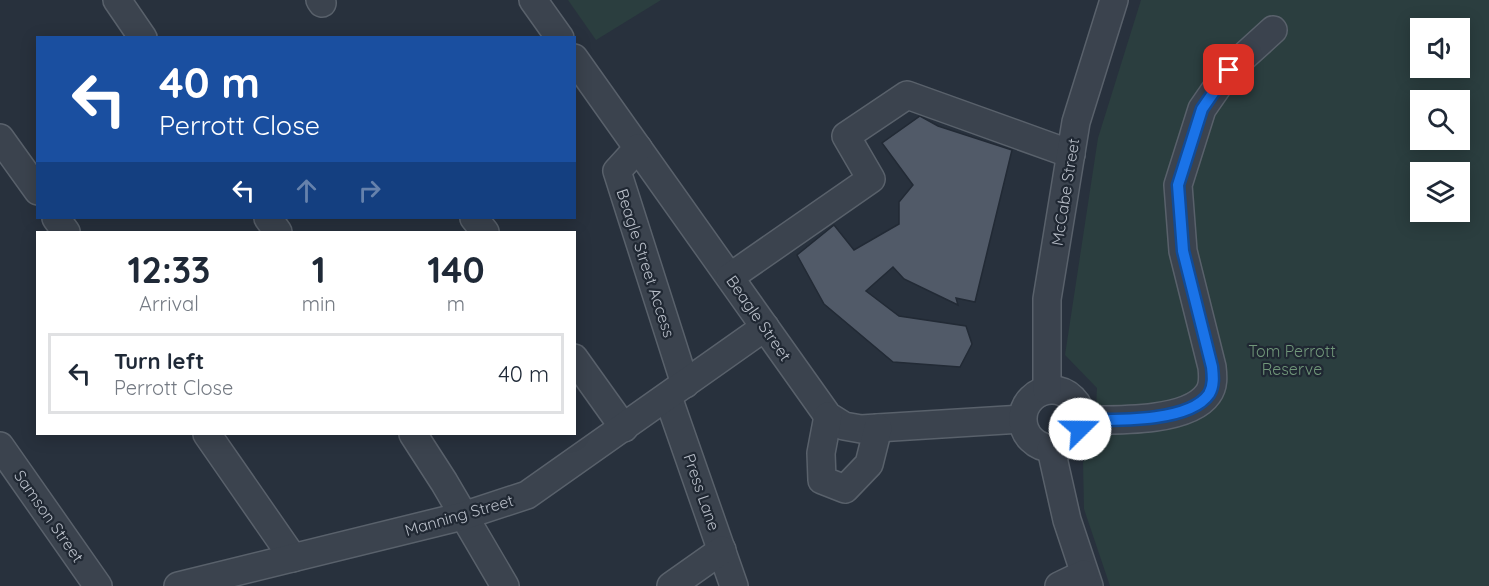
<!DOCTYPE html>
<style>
:root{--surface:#fff;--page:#f2f2f3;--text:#1f2937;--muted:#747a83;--line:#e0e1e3}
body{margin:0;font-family:Quicksand,sans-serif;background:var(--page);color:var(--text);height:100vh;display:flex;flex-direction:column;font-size:22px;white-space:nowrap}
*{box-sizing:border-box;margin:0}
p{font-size:20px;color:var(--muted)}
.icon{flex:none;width:33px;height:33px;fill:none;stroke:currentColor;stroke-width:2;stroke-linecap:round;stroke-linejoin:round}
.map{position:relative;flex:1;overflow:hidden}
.side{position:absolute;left:36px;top:231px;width:540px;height:204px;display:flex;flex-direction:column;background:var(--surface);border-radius:0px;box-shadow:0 3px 15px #0003}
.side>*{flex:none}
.hud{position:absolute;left:36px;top:36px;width:540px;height:183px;border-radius:0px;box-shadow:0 3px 15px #0003;background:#1a4fa0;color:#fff;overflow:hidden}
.tools{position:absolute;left:1410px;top:18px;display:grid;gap:12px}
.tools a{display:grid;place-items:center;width:60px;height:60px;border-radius:0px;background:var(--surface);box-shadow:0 3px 15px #0003;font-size:30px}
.pin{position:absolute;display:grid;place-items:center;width:51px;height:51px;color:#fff;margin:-26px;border-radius:12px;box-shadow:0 3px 9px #0006}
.me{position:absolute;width:66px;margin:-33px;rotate:68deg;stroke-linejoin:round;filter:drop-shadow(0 0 4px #0008)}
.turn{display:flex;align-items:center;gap:21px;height:126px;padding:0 24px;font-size:27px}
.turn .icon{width:78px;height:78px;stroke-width:2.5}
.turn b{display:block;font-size:42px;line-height:51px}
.lanes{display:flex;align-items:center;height:57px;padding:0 24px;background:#0003;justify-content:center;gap:30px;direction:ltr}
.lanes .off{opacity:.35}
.eta{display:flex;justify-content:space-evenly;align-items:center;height:102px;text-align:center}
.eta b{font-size:36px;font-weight:800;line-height:42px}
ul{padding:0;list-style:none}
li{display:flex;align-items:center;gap:18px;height:81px;margin:0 12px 9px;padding:0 12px;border:3px solid var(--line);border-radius:0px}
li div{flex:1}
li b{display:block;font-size:22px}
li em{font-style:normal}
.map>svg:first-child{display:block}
.green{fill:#2b3e3f;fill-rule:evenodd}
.building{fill:#515a68;stroke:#222a35;stroke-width:1.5}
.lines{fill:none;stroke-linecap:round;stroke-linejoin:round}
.minor-casing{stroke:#59616b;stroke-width:30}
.minor{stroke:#3b434e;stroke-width:27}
.route-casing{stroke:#114b97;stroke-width:15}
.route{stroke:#1a73e8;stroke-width:10}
.labels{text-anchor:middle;stroke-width:4.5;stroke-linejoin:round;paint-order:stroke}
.street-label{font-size:16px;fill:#b8bec8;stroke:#202833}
.park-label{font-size:16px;fill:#71977a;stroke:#202833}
</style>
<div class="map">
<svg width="1489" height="586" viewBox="0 0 1489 586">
<rect width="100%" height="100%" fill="#28313d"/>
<g class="green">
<polygon points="568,0 661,0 596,40"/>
<path d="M1141 0H1489V586H1110L1084 509 1083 462 1094 448 1097 388 1065 355 1098 138ZM1420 28H1460V68H1420ZM1420 100H1460V140H1420ZM1420 172H1460V212H1420Z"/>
</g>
<polygon class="building" points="920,116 938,126 1012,150 975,302 956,298 958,305 904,279 893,267 866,291 899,316 966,326 972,344 960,367 893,362 824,304 797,255 834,225 854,250 899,224 899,202 913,185 882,143"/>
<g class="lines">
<defs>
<g id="minor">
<polyline points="117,0 143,38"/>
<polyline points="320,0 322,3"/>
<polyline points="533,0 560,38"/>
<polyline points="574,58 828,416 844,426 861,429 1022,419"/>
<polyline points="0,138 38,191"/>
<polyline points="638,148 617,171 685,384"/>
<polyline points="56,218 66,232"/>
<polyline points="268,218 278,232"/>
<polyline points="474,218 485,232"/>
<polyline points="730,277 871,179 846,136 907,95 1071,154"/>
<polyline points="574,358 624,428"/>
<circle cx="1052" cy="419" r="29"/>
<polyline points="1047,390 1047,299 1076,122 1114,0"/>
<polyline points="668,397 734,586"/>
<polyline points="828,416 821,453 822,480 845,489 869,464 878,428"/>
<path d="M1081 420C1113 420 1188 423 1208 394 1214 386 1213 376 1212 367L1183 251 1178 185 1202 109 1229 70 1273 30"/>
<polyline points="207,434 293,558"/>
<polyline points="413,434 444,482 505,586"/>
<polyline points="0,446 98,586"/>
<polyline points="1051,449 1067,520 1089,586"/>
<polyline points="178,586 463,516 527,495 765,327"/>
<polyline points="671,586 722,550"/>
<polyline points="1059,586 1084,574"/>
</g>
</defs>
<use href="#minor" class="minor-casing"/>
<use href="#minor" class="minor"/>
</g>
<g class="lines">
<defs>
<path id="route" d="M1080 429 1081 420C1113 420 1189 423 1209 394 1214 386 1213 376 1212 367L1183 251 1178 185 1202 109 1229 70"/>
</defs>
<use href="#route" class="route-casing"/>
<use href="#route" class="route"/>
</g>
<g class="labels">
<g class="street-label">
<text transform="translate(1065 192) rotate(-81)" y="6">McCabe Street</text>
<text transform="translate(646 263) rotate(72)" y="6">Beagle Street Access</text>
<text transform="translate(759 318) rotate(55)" y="6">Beagle Street</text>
<text transform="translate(702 492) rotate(71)" y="6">Press Lane</text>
<text transform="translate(459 515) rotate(-16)" y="6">Manning Street</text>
<text transform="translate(49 516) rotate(55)" y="6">Samson Street</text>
</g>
<g class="park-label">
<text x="1292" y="357">Tom Perrott<tspan x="1292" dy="18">Reserve</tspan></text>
</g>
</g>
</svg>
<div class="tools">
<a><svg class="icon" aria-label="sound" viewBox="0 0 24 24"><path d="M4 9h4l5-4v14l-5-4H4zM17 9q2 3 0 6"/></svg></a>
<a><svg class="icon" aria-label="search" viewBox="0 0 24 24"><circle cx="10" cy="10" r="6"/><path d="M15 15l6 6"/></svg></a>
<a><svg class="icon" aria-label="layers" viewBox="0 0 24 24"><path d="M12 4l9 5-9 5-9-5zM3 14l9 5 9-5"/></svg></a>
</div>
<div class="pin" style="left:1229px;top:70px;background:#d93025"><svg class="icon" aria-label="arrive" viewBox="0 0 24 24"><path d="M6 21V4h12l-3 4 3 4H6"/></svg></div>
<svg class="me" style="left:1080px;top:429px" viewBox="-20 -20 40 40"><circle r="19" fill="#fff"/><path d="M0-13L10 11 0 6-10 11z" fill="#1a73e8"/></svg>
<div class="hud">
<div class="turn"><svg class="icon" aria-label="left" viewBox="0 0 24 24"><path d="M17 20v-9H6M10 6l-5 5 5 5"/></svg><div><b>40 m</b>Perrott Close</div></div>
<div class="lanes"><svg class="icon" aria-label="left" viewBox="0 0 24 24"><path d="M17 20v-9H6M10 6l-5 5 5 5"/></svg><svg class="icon off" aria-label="ahead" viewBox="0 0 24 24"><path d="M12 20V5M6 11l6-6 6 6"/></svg><svg class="icon off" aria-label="right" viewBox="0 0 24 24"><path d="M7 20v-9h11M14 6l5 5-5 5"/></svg></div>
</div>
<section class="side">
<div class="eta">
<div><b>12:33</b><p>Arrival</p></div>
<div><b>1</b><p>min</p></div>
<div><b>140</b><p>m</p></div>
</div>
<ul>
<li><svg class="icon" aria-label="left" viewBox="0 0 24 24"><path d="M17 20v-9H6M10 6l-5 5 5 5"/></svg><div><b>Turn left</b><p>Perrott Close</p></div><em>40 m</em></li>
</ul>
</section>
</div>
